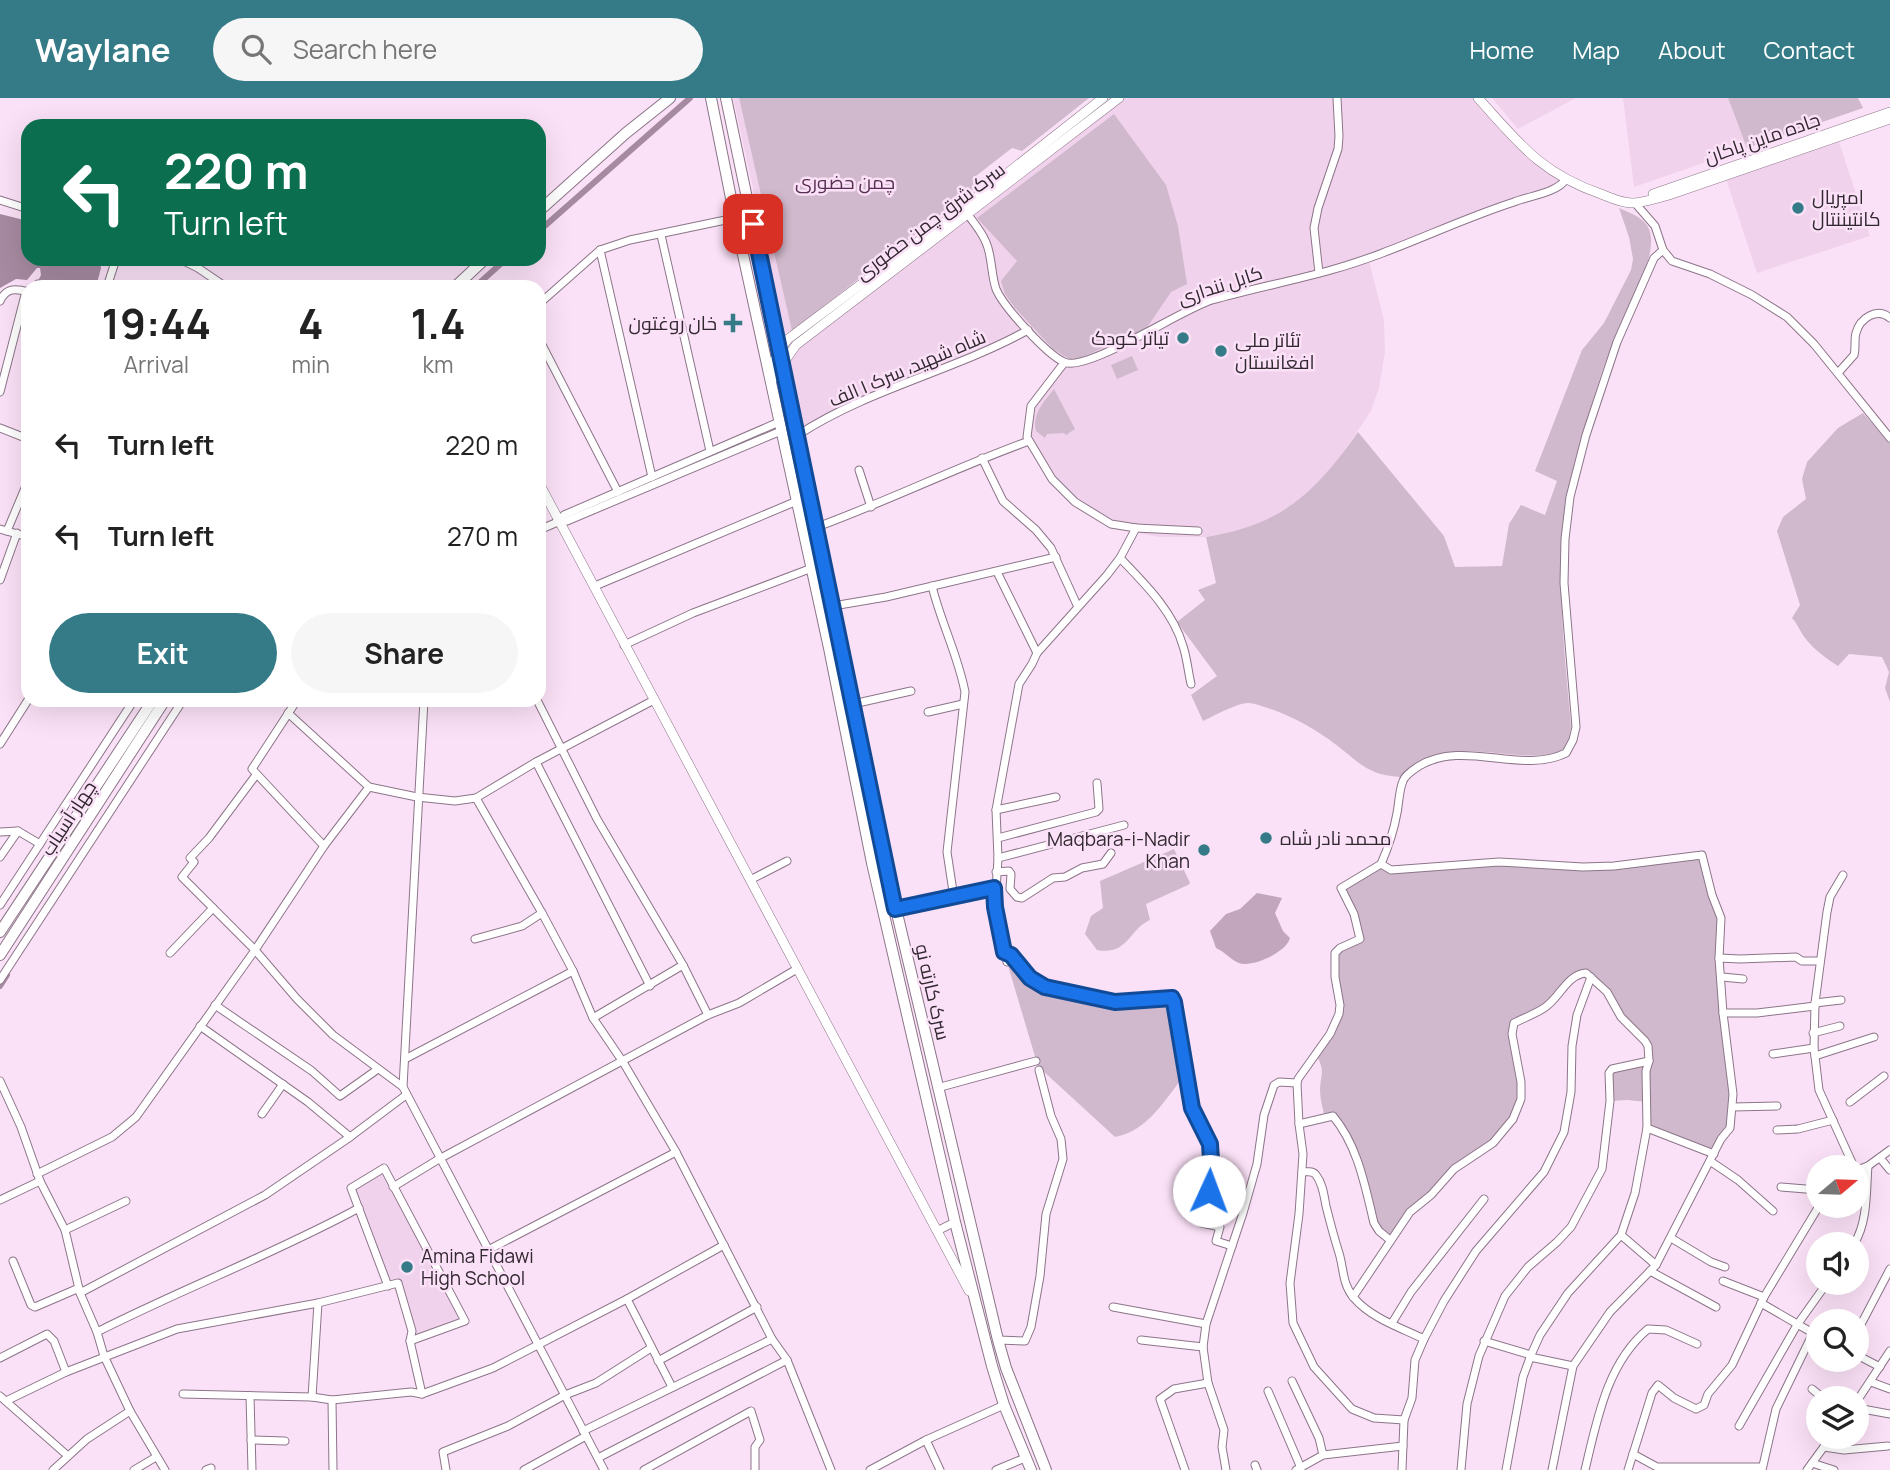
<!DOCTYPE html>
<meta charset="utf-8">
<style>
:root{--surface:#fff;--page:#f6f6f6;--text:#222;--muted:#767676;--accent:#357b87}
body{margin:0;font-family:Manrope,Cairo,sans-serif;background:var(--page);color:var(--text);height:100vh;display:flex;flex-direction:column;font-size:26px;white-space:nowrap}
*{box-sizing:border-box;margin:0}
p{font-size:23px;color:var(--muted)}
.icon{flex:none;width:38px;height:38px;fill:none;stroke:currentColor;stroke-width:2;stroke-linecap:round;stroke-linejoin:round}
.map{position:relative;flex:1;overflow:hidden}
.sheet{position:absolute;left:21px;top:182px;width:525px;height:427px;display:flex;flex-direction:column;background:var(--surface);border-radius:21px;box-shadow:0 7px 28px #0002}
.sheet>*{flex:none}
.hud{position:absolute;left:21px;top:21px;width:525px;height:147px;border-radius:21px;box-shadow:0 7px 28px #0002;background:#0b6e4f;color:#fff;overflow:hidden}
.needle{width:46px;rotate:71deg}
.controls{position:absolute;left:1806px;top:1057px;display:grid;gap:14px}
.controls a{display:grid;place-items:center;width:63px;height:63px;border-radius:50%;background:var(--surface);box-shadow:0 7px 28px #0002;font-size:35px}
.pin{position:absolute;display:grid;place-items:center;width:60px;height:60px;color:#fff;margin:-30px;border-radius:14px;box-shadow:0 4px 10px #0006}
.me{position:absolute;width:77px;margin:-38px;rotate:2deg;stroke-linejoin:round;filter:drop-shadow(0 0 5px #0008)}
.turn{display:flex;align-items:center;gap:24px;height:147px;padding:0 28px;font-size:32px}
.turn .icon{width:91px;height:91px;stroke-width:2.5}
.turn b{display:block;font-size:49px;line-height:60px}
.eta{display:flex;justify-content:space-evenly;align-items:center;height:119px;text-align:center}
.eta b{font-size:42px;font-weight:700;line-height:49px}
.cta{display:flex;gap:14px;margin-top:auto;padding:14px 28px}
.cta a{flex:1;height:80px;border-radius:42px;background:var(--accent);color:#fff;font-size:28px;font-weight:700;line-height:80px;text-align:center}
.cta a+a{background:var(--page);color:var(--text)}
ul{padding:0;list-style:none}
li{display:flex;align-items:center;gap:21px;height:91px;padding:0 28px}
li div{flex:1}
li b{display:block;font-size:26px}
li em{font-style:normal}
header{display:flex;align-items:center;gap:42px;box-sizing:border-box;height:98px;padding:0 35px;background:var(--accent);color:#fff}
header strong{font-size:33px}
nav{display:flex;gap:38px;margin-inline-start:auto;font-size:24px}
.search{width:490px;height:63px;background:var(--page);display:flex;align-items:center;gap:18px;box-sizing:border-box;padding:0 24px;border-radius:38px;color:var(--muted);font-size:26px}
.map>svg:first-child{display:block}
.built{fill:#f1d2ec}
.green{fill:#d0b9cc}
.forest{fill:#c2a6be}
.water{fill:#a68aa1}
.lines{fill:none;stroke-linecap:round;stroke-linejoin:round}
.canal{stroke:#a68aa1;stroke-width:6}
.minor-casing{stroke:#8c7588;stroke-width:9}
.major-casing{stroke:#8c7588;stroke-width:10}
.highway-casing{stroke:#8c7588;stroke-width:12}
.minor{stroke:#fff;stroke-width:7}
.major{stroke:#fff;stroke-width:9}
.highway{stroke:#fff;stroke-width:10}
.route-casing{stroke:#114b97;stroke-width:18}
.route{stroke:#1a73e8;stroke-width:12}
.poi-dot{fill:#357b87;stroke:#fbe1f7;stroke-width:2.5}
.labels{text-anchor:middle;stroke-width:5;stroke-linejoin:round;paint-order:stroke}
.street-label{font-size:19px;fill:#322830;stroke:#fbe1f7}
.park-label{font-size:19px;fill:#572f52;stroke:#fbe1f7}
.poi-label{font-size:19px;fill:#322830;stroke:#fbe1f7;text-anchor:start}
</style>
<header>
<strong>Waylane</strong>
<div class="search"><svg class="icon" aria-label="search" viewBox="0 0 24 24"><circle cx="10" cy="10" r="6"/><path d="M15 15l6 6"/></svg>Search here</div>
<nav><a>Home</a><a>Map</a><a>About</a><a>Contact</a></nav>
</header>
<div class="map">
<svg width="1890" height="1372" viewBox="0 0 1890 1372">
<rect width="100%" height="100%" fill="#fbe1f7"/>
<g class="built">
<polygon points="733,0 739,0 792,233 785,234"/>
<polygon points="1103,0 1478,0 1564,85 1368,159 1384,222 1385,254 1379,290 1371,313 1334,368 1312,392 1289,411 1264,424 1241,432 1206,439 1160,439 1142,436 1097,419 1052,381 1027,339 1031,308 1064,265 1028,233 903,287 798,337 780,251"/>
<polygon points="1492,0 1576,0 1518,31"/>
<polygon points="1623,0 1728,0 1747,50 1634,89"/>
<polygon points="1839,44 1870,138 1757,175 1726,81"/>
<polygon points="384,1075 463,1223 416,1239 399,1183 387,1186 355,1091"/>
</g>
<g class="green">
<polygon points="739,0 1089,0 1022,53 1012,50 976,78 976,89 792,233"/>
<polygon points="1728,0 1858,0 1863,10 1747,50"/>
<polygon points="1114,16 1166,87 1178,128 1187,186 1171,194 1146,231 1080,260 1069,261 1053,251 1015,210 1005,196 1001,183 1017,163 977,120"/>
<path d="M1619 110C1637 118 1653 123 1651 146 1650 172 1625 213 1615 239 1602 270 1593 303 1583 335 1550 436 1562 525 1571 629L1569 640 1563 652C1549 658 1534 658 1519 657 1472 654 1438 644 1400 679 1367 677 1359 664 1335 646 1317 632 1295 620 1274 612 1266 610 1256 605 1248 605 1237 605 1214 618 1203 623L1191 597 1217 578 1177 524 1205 502 1198 492 1216 485 1206 439C1282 427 1315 395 1358 334L1444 438 1455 469 1502 468 1509 426 1521 407 1545 417 1557 383 1535 373 1582 252 1604 225 1631 172 1633 161 1629 139Z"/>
<polygon points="1132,258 1138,272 1117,281 1111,267"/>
<path d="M1054 291 1075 331 1066 337 1064 335 1047 336 1045 340 1036 333C1032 315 1044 304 1054 291Z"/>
<path d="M1863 315 1890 345V604L1885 590 1889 574 1882 559 1849 556 1838 568C1826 560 1814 552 1805 540 1800 533 1798 527 1792 520L1800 507 1777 433 1783 419 1806 401 1802 381 1807 364 1838 330Z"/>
<path d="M1174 751 1190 785 1188 787 1146 806 1150 822C1129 831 1128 858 1097 852L1085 836 1091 818 1103 810 1100 783Z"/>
<path d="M1702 757 1719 814 1729 971 1730 1030 1714 1056 1647 1030V1004L1627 1002 1610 1003 1609 975 1649 963V953L1607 894 1582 875 1556 901 1514 925 1521 1001 1499 1038 1464 1063 1410 1114 1390 1142 1379 1133 1363 1078 1333 1018 1325 1020C1323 1011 1320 1001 1320 991 1321 975 1325 974 1317 958L1339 916 1335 855 1360 838 1341 794 1381 766 1387 770 1494 765 1583 769Z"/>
<path d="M1010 863 1038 890 1072 899 1110 907 1167 904 1172 906 1186 976C1165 1000 1149 1033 1115 1039L1042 972H1039L1007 864Z"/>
</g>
<path class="forest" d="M1257 795 1282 800 1275 815 1283 833 1290 840C1287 854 1252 870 1239 865 1231 862 1225 854 1216 850L1210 833 1226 816 1240 811Z"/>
<polygon class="water" points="0,116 28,123 28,161 100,161 101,170 96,189 33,189 35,182 39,181 41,177 40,170 37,170 27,182 16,181 0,190"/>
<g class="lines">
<g class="canal">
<polyline points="539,133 690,0"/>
<polyline points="475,189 506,161"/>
<polyline points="0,888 7,877"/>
</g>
<defs>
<g id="minor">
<polyline points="0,102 28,111"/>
<polyline points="1635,105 1655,128 1663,152 1672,163 1710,176 1752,197 1787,219 1814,246 1890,340"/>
<path d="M965 113C975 126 986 139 989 154 992 166 992 179 996 191 1003 208 1046 256 1064 264 1086 275 1182 211 1212 202 1251 191 1292 183 1331 172 1393 155 1452 124 1514 104 1529 98 1557 95 1566 81"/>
<polyline points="661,137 710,353"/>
<polyline points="600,152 652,379"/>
<polyline points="180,161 198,170 226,189"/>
<polyline points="1319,175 1314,130 1318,110 1338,51 1339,38 1337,0"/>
<polyline points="107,189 116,161"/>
<path d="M0 203C6 190 15 190 28 194"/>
<polyline points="539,206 600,152 630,142 735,120"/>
<polyline points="539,241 618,394"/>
<path d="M1838 275 1854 257C1856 250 1854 242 1856 235 1860 220 1877 209 1890 220"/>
<polyline points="0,294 26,193"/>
<polyline points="0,330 28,341"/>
<path d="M798 337C868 291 954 273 1028 232"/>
<polyline points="982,360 1003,403 1036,432 1051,450 1077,507"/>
<polyline points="859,372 871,409"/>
<polyline points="560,423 564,417 779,324"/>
<path d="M817 429C888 403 957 369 1029 343"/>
<polyline points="1136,430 1198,433"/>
<polyline points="0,431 28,439"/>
<polyline points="539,432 560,423 567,423 781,333"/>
<polyline points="7,433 28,383"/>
<path d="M1120 460C1144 485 1173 513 1183 548 1187 560 1188 573 1191 586"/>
<polyline points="997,474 1037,555"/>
<polyline points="0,482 17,435"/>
<polyline points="595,488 797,403"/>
<path d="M932 488C941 525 958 557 965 594L947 754 954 800"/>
<polyline points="833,508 886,499 1056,459"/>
<polyline points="624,547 693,515 812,470"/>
<polyline points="297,602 252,671 324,748"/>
<polyline points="424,602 403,989 604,1372"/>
<polyline points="537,602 597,721 683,867 708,917"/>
<polyline points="853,606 911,593"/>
<polyline points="928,614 963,606"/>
<polyline points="288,615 369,689 417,699 455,703 476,700 536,664 654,602"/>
<polyline points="0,646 28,602"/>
<polyline points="536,664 650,888"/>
<polyline points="256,677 209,740 190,760 194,764 182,779 255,852 297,901 333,937 403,989"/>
<polyline points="476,700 542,815 573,873 593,920 623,964 676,1054 772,1241 787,1262 831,1372"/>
<polyline points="996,712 1056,699"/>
<polyline points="0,734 18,733 40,746"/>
<polyline points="998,740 1096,714 1099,711 1097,685"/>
<polyline points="0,759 18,733"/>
<polyline points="998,760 1124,727"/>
<polyline points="1381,766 1391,772 1499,764 1583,769 1614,768 1702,757 1712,797 1721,820 1719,860 1723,915 1733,996 1730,1030 1721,1041 1656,1167 1610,1214 1573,1268 1552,1372"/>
<polyline points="996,774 1009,773 1011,776 1010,791 1017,799 1022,800 1053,780 1065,779 1082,770 1103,766 1111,755"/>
<polyline points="1843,777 1830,799 1827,814 1815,905 1814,950 1819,992 1854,1069"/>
<polyline points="750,782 787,763"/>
<polyline points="0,807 134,602"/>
<polyline points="896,811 994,790"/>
<polyline points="475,841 522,828 542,815"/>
<polyline points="1004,854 1011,857 1030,880 1045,889 1115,904 1172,900 1174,904 1192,1010 1210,1046 1212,1068 1212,1078 1202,1125 1220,1129 1216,1143 1232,1148"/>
<polyline points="170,855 213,810"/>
<polyline points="1719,860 1740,861 1796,859 1802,863 1820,863"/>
<polyline points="1007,864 995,809 998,760 996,712 1019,586 1032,566 1037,555 1107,477 1120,460 1136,430 1111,426 1075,404 1052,381 1027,339 1031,308 1064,265"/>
<polyline points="1722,879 1743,881"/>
<polyline points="0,882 183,602"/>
<polyline points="1815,905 1841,902"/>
<polyline points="215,907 312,973 340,998 378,971"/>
<polyline points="1723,915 1757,915 1815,908"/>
<polyline points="593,920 683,867"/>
<polyline points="200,928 308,1004 350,1039"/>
<polyline points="1813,935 1840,928"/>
<polyline points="1773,956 1814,950"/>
<polyline points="1815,958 1874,939"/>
<polyline points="405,961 573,873"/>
<polyline points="0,983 21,1029 40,1083 65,1132 80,1195 97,1234 104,1258 130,1313 165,1372"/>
<polyline points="937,990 1036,963"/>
<polyline points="1850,1004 1884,978"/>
<polyline points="1733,1009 1777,1008"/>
<polyline points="262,1016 283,986"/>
<path d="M1299 1026 1333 1018C1358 1048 1365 1088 1374 1125L1379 1133 1390 1142"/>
<polyline points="1647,1030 1714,1056"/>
<polyline points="1777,1032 1798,1031 1833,1022"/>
<polyline points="1880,1060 1890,1072"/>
<polyline points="1710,1063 1738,1082 1773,1113"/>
<polyline points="1857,1072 1868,1068 1890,1052"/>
<path d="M1302 1074C1307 1074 1313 1072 1316 1077 1323 1086 1324 1098 1326 1108 1330 1124 1334 1139 1339 1155 1344 1171 1342 1186 1354 1200 1371 1220 1401 1230 1424 1241"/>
<polyline points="37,1076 112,1039 136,1019 255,852 324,748 369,689"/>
<polyline points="393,1089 439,1061 708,917 739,905 797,871"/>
<polyline points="1781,1089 1818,1092"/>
<polyline points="0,1102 40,1083"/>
<polyline points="65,1132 126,1103"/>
<polyline points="937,1133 955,1124"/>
<polyline points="1621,1137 1656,1167"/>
<polyline points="1671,1140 1711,1164 1725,1169"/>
<path d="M1854 1146C1868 1124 1866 1093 1868 1068"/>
<polyline points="488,1152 676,1054"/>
<polyline points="13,1163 31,1207 35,1209 79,1190"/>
<polyline points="1650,1173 1716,1209"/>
<polyline points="1723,1183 1764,1199"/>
<polyline points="388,1188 351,1090 384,1070 465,1223 410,1243"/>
<polyline points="80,1195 265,1097 350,1039 406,997"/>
<path d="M1353 1199 1410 1114 1431 1097 1454 1071 1493 1045 1513 1021 1521 1001V984L1512 936 1514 925C1524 920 1535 916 1544 910 1560 900 1566 877 1586 875L1607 894 1621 919 1645 943 1648 948 1649 963 1646 973 1647 1030 1635 1095 1621 1137 1568 1195 1540 1237 1531 1257 1523 1279 1506 1372"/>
<polyline points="627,1201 672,1289"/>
<polyline points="1761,1205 1818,1238"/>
<polyline points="1113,1209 1206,1226"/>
<polyline points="1392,1225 1411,1194 1484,1101"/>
<path d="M97 1234C184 1190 274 1156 359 1110"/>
<polyline points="1857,1234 1890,1171"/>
<polyline points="998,1242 1025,1243 1031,1229 1040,1178 1046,1116 1063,1061 1061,1041 1051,1018 1039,972"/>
<polyline points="1141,1242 1203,1249"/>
<polyline points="1484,1243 1531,1257"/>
<polyline points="1857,1257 1880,1269"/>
<polyline points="1530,1259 1573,1268"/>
<polyline points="0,1260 47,1236 54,1243 66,1274"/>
<polyline points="658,1263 757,1209"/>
<polyline points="1292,1283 1319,1340 1323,1357"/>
<polyline points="1871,1284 1890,1291"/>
<polyline points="1812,1291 1823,1300"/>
<polyline points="1268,1293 1301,1370"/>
<polyline points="183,1296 312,1299 332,1302 411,1294 422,1296 493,1270 627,1201 724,1147"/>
<polyline points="0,1298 68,1358"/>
<polyline points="250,1298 252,1372"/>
<polyline points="312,1299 318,1205"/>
<polyline points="332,1302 333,1372"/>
<polyline points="6,1303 66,1274 177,1231 318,1205 398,1185 412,1233 410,1243 422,1296"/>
<polyline points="1857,1303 1890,1253"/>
<polyline points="1857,1310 1890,1316"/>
<path d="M1404 1322 1374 1320 1352 1311 1314 1269 1293 1225 1290 1185 1299 1116 1303 1056 1299 1026 1297 985 1298 981 1330 936 1339 916 1340 907 1335 879V855L1340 850 1360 841 1354 816 1341 790 1381 766C1388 750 1394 732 1397 715 1399 705 1399 692 1403 683 1405 677 1413 672 1419 668 1464 641 1521 677 1566 655L1573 642 1576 629 1564 485 1565 441 1570 399 1586 337 1617 244 1654 160 1663 152"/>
<polyline points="1739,1328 1797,1227 1827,1185"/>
<polyline points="583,1333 772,1241"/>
<polyline points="251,1342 285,1343"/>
<polyline points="926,1342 940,1372"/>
<polyline points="1824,1349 1844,1352 1888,1348"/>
<polyline points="1633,1356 1657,1369 1762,1369"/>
<polyline points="598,1360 787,1262"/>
<polyline points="1812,1365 1834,1372"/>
<polyline points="1255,1367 1257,1372"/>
<polyline points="53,1372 87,1341 130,1313"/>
<polyline points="134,1372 156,1359"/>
<polyline points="206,1372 211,1370"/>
<polyline points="446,1372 443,1354 508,1328 565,1297 596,1285 651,1250"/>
<polyline points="524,1372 586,1338"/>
<polyline points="644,1372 751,1313 760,1342 755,1349 755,1372"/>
<polyline points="870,1372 926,1342 1004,1307"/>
<polyline points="996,1372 1025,1360"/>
<polyline points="1185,1372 1160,1301 1174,1291 1208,1285"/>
<polyline points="1226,1372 1222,1349 1224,1332 1208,1285 1203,1249 1206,1226 1243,1115 1257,1066 1264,1017 1274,987 1279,984 1297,985"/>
<polyline points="1296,1372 1323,1357 1403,1348"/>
<polyline points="1402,1372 1404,1322 1412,1300 1415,1262 1424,1241 1444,1203 1476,1153 1544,1074 1564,1034 1571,994 1572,948 1577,917 1591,879"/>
<polyline points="1461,1372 1467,1306 1479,1258 1505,1198 1528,1169 1557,1144 1571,1129 1602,1071 1610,1003 1609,975 1612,971 1649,963"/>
<path d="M1585 1372C1597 1322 1607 1265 1648 1231L1666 1232 1697 1246"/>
<polyline points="1628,1372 1652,1295 1658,1287 1674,1300 1696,1311 1704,1307 1708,1296 1732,1267 1764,1199 1819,1108"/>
<polyline points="1762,1372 1776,1311 1813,1235"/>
<polyline points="1807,1372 1831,1339"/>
</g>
<g id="major">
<path d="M1478 0C1519 45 1540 75 1601 96 1611 100 1621 105 1632 105 1643 105 1658 100 1669 97L1890 21"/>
<polyline points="1653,96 1890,14"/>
<polyline points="769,272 780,251 788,241 963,110 1103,0"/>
<polyline points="771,283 796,247 1119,0"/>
<polyline points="539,385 969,1193"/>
</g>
<g id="highway">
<polyline points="711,0 735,120 829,550 872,765 955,1124 992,1268 1004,1307 1031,1372"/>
<polyline points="726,0 896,811 998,1242 1006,1270 1046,1372"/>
<polyline points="539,113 626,35 670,0"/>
<polyline points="455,189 485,161"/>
<polyline points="0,834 153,602"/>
<polyline points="0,857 165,602"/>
</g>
</defs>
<use href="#minor" class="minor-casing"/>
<use href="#major" class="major-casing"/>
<use href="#highway" class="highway-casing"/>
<use href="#minor" class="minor"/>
<use href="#major" class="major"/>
<use href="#highway" class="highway"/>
</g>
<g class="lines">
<defs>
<polyline id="route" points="753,126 895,811 994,790 995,809 1004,854 1011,857 1030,880 1045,889 1115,904 1172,900 1174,904 1192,1010 1210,1046 1212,1078 1209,1093"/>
</defs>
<use href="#route" class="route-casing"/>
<use href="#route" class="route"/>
</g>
<g class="poi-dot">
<circle cx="1798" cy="110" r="7"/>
<path d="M729.5 214.5h7v7h7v7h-7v7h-7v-7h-7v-7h7z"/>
<circle cx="1183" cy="240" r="7"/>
<circle cx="1221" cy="253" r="7"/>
<circle cx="1266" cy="740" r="7"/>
<circle cx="1204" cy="752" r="7"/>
<circle cx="407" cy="1169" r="7"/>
</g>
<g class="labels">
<g class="street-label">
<text transform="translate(1762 40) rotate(-19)" y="7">جاده ماین پاکان</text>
<text transform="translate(930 123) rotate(-37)" y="7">سرک شرق چمن حضوری</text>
<text transform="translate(1220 187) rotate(-18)" y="7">کابل ننداری</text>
<text transform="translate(907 270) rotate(-23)" y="7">شاه شهید، سرک ۱ الف</text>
<text transform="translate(68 720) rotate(-57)" y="7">چهار آسیاب</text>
<text transform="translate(933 894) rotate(77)" y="7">سرک کارته نو</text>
</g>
<g class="park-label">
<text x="845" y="91">چمن حضوری</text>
</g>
<g class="poi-label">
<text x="1812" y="106">امپریال<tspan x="1812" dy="22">کانتیننتال</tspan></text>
<text x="717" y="232" text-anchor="end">خان روغتون</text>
<text x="1169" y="247" text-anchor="end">تیاتر کودک</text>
<text x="1235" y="249">تئاتر ملی<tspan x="1235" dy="22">افغانستان</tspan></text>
<text x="1280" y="747">محمد نادر شاه</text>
<text x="1190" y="748" text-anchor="end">Maqbara-i-Nadir<tspan x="1190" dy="22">Khan</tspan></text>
<text x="421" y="1165">Amina Fidawi<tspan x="421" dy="22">High School</tspan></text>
</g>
</g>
</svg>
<div class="controls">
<a><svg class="needle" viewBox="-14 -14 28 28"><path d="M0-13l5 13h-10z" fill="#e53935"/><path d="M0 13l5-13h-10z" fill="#767676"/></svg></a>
<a><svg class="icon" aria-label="sound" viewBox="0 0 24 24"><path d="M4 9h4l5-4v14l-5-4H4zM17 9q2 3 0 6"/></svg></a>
<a><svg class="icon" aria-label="search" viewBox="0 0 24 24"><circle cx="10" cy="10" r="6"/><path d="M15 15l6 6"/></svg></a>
<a><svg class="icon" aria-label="layers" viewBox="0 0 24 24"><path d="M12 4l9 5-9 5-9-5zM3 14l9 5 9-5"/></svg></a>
</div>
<div class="pin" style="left:753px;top:126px;background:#d93025"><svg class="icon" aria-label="arrive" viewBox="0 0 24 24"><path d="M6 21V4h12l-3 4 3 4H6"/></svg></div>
<svg class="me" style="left:1209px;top:1093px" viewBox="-20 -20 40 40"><circle r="19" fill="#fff"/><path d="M0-13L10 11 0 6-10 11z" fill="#1a73e8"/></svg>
<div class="hud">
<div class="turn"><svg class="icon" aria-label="left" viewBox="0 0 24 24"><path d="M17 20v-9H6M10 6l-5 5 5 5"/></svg><div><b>220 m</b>Turn left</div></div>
</div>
<section class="sheet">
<div class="eta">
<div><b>19:44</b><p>Arrival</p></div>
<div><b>4</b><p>min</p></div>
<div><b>1.4</b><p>km</p></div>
</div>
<ul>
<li><svg class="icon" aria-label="left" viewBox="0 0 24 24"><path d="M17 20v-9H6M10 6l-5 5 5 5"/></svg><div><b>Turn left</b></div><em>220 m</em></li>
<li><svg class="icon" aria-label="left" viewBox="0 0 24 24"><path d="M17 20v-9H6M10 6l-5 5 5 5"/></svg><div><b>Turn left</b></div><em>270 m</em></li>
</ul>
<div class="cta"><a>Exit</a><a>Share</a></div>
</section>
</div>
